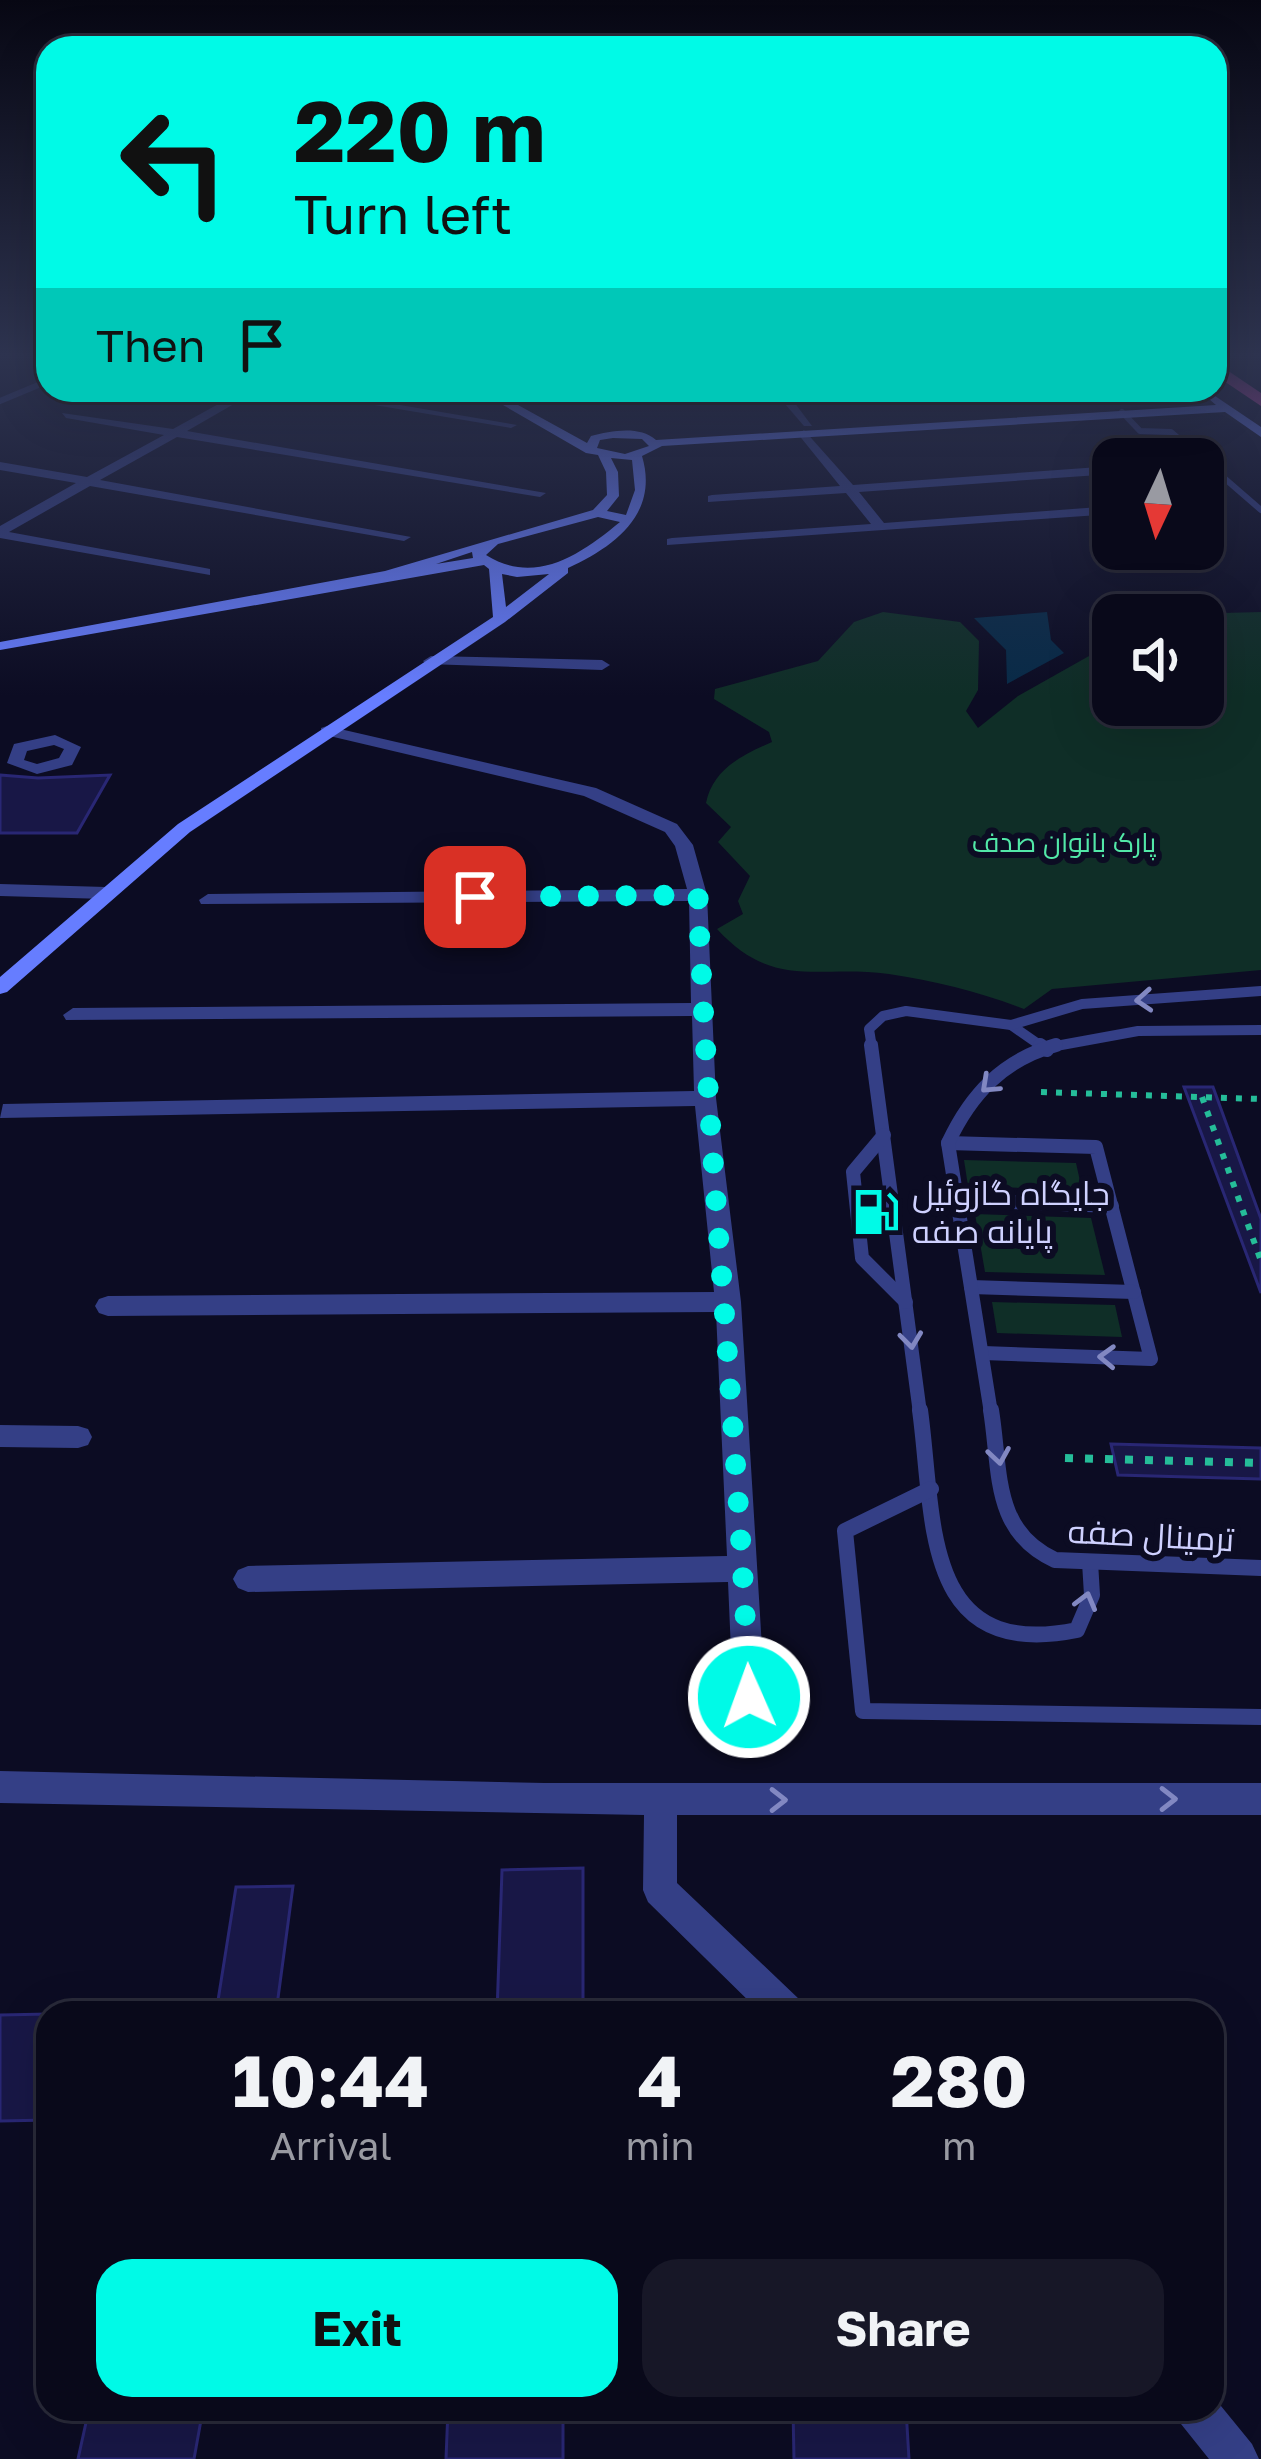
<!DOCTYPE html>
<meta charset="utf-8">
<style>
:root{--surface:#09091a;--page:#171727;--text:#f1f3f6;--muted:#999aa2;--line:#292a39;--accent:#00fae7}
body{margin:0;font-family:"Golos Text",Cairo,sans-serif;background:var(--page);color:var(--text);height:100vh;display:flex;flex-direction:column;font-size:45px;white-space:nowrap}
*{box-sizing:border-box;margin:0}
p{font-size:39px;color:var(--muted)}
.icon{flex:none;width:66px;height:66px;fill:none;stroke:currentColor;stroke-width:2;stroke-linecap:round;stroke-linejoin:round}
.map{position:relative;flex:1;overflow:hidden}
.side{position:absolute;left:36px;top:2001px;width:1188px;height:420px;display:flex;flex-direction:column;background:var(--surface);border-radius:36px;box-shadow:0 12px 48px #0002,0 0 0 3px var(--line)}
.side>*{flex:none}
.hud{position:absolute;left:36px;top:36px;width:1191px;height:366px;border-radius:36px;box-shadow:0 12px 48px #0002,0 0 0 3px var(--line);background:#00fae7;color:#111;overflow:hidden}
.needle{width:78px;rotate:184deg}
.fabs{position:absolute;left:1092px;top:438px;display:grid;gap:24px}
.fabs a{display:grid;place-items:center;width:132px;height:132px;border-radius:24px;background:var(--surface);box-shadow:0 12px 48px #0002,0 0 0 3px var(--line);font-size:60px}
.pin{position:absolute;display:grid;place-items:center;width:102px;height:102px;color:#fff;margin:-51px;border-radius:24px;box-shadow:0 6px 18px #0006}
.me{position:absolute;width:132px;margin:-66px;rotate:358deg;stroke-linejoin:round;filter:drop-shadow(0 0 9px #0008)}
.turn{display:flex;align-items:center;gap:42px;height:252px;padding:0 60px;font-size:54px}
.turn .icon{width:156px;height:156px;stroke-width:2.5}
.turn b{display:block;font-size:84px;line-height:102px}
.then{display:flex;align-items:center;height:114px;padding:0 60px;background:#0003;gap:24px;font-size:45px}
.eta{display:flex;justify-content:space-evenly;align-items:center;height:204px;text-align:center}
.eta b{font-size:72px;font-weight:700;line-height:84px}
.cta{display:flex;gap:24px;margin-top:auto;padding:24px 60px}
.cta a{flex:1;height:138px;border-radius:36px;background:var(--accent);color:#111;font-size:48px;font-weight:700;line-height:138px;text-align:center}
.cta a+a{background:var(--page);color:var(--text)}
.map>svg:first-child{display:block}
.green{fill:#0f2e27}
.water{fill:#082a47}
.building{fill:#181746;stroke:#292774;stroke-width:3}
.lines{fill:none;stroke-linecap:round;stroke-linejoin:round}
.path-far1{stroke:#25bd99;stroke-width:6;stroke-dasharray:6 9;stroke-linecap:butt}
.path{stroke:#25bd99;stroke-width:8;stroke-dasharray:8 12;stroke-linecap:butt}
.lane-far3{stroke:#343f86;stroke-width:6}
.lane-far2{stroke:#343f86;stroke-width:10}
.lane-far1{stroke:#343f86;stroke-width:14}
.lane{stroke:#343f86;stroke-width:16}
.street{fill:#343f86;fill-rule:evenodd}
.secondary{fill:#667dff;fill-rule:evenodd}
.highway{fill:#ff4ac0;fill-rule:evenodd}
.oneway{stroke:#8288c2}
.route{stroke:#00fae7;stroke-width:21;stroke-dasharray:0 37.8}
.labels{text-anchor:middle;stroke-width:12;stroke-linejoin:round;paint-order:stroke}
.far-park-label{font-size:27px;fill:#52e8a8;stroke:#0c0c23}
.poi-label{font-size:33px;fill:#cfd1ff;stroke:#0c0c23;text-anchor:start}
.street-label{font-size:33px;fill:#cfd1ff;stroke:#0c0c23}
</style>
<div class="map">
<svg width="1261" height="2459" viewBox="0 0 1261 2459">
<rect width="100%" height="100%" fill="#0c0c23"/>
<g class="green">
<path d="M883 612 960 622 979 641 978 690 966 711 978 728 1018 696 1105 647 1098 627 1112 618 1113 705H1203V621L1223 613 1261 612V970L1052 989 1024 1009C980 992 936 981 889 974 817 964 774 991 717 929L743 914 738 901 750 876 718 842 731 827 706 803C713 769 742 755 772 742L769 732 714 699 715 689 818 661 854 622Z"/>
<polygon points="964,1160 1076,1163 1082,1190 968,1186"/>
<polygon points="975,1214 1091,1218 1105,1275 985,1272"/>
<polygon points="992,1302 1115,1305 1122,1337 997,1333"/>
</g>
<polygon class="water" points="1047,612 1051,640 1064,653 1007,684 1006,650 974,618"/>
<g class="building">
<polygon points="0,775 38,778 110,775 77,833 0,833"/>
<polygon points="1184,1087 1213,1087 1261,1219 1261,1293"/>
<polygon points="1111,1444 1261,1448 1261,1479 1118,1475"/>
<polygon points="583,1868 583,2013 497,2013 502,1870"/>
<polygon points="293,1886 276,2013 216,2013 236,1887"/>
<polygon points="48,2014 48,2120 0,2121 0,2015"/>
<polygon points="89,2409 203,2409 194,2459 78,2459"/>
<polygon points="448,2409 563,2409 563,2459 446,2459"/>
<polygon points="793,2409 906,2409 909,2459 794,2459"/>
</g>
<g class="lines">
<g class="path-far1">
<polyline points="1041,1092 1261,1099"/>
<polyline points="1202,1097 1261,1261"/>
</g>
<polyline class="path" points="1065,1458 1261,1463"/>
<g class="lane-far3">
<polyline points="0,401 48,381"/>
<polyline points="1122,412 1140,431 1171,432 1261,510"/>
</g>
<g class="lane-far2">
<polyline points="1011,1025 1044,1048"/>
<polyline points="872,1048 869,1029 883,1016 906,1011 1011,1025 1082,1004 1261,991"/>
<polyline points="1045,1048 1138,1031 1261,1030"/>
</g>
<g class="lane-far1">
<polyline points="871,1045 920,1413"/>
<polyline points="1040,1045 1047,1050"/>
<polyline points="884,1135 853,1172 862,1258 906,1302"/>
<polyline points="948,1143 1096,1147 1151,1359 983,1353"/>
<polyline points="957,1200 1112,1206"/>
<polyline points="971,1287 1134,1292"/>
<path d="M991 1413 948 1143C971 1094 1003 1060 1056 1045"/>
</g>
<g class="lane">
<path d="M920 1410C935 1520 921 1662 1077 1630L1092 1595 1090 1562"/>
<path d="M991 1410C1001 1472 992 1531 1055 1560L1261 1568"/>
<polyline points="931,1489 845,1531 863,1711 1261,1717"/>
</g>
<g class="street">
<polygon points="244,390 258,390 187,431 546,493 540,497 177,437 100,480 411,537 404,541 90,486 9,532 205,568 210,569 210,575 0,538 0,526 76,483 0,470 0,462 87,477 164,435 66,418 62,413 173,429"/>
<polygon points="285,390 312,390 517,425 511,428"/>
<polygon points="773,390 785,390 812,426 804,426"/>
<polygon points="804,430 853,485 1113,466 1113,474 859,492 884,523 1113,506 1113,514 667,545 667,539 672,538 871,524 846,493 708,502 708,496 712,495 840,486 798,434"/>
<polygon points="431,656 602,660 610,665 602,670 426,664 423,661"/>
<polygon points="327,726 596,788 677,824 693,845 707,895 716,1098 741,1302 765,1697 760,1708 749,1712 738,1708 733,1697 728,1582 248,1592 238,1588 233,1579 238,1570 248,1566 727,1556 716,1312 108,1316 99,1313 95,1306 99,1299 108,1296 714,1292 695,1106 0,1118 3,1104 694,1091 692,1016 66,1020 63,1015 73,1008 691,1003 689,901 201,904 199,900 208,894 687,889 675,846 665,832 584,796 321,734 321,728"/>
<path d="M55 735 81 747 72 765 37 774 7 763 14 744ZM54 745 64 749 59 758 37 764 24 760 27 751Z"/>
<polygon points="0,884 106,887 115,893 106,899 0,896"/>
<polygon points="0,1425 78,1426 88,1429 92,1437 88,1445 78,1448 0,1447"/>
<polygon points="0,1771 544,1783 1261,1783 1261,1815 677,1815 677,1883 800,2000 805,2013 761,2013 648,1902 643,1890 644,1815 0,1803"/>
<polygon points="1212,2395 1252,2444 1259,2459 1209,2459 1181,2424 1175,2409 1212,2409"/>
</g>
<path class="secondary" d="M477 390H491L587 443 591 436C611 431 639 425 656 440L1216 405 1209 399 1215 396 1261 427V437L1225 412 662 446 642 456C659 513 616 546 568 568V573L505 622 190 832 7 992 0 994V977L178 824 493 617 489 569 484 565 0 650V642L385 571 593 510 607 495 606 472 598 455 586 453ZM613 438 642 439 649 446 625 454 597 448 600 440ZM611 458 632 460 635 490 626 515 607 511 619 496 618 472ZM598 517 620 522C580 555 535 586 486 555L498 544ZM472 552 473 558 436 564ZM502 574 517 577 549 574 506 607Z"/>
<polygon class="highway" points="1215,362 1261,393 1261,406 1215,375"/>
</g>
<defs><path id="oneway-chevron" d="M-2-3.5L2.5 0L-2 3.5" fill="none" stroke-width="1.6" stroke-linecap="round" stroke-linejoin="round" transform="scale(3)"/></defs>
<g class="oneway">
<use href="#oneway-chevron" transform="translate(1144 1000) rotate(176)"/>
<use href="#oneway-chevron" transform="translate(989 1085) rotate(137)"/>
<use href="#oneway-chevron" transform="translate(911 1340) rotate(83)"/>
<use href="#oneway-chevron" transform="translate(1107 1357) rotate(-178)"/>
<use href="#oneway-chevron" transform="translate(999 1456) rotate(81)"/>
<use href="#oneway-chevron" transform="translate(1086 1601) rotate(-75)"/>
<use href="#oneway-chevron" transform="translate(1168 1799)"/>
<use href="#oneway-chevron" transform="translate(778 1800)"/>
</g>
<linearGradient id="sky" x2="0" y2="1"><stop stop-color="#070713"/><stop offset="0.51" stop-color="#2e3450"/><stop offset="1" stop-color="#2e3450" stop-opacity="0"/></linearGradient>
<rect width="1261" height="696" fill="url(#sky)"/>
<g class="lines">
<path class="route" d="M475 897 698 895C708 1163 738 1429 749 1697"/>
</g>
<defs>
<symbol id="fuel-bare" viewBox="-9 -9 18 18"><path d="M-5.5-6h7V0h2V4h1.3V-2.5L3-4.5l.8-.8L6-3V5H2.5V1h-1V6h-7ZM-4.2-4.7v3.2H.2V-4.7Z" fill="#00fae7" stroke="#0c0c23" stroke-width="2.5" paint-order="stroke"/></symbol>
</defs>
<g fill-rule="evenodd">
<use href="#fuel-bare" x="843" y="1179" width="66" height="66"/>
</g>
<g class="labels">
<g class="far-park-label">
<text x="1064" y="852">پارک بانوان صدف</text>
</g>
<g class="poi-label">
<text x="912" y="1205">جایگاه گازوئیل<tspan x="912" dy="38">پایانه صفه</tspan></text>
</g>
<g class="street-label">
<text transform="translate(1151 1535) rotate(3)" y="12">ترمینال صفه</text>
</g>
</g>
</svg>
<div class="fabs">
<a><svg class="needle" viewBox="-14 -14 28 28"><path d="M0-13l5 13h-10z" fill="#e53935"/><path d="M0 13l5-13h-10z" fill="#999aa2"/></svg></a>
<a><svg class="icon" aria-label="sound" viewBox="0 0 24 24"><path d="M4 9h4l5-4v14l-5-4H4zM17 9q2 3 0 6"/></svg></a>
</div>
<div class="pin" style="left:475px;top:897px;background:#d93025"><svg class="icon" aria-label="arrive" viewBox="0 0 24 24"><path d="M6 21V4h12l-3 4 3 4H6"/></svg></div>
<svg class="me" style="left:749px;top:1697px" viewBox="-20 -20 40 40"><circle r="17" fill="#00fae7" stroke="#fff" stroke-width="3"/><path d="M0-11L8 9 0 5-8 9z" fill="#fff"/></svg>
<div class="hud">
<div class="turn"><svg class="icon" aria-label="left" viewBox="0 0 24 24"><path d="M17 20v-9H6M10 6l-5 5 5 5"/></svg><div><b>220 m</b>Turn left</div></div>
<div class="then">Then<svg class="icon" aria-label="arrive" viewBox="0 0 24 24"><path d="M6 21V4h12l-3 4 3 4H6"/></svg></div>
</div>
<section class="side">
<div class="eta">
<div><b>10:44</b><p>Arrival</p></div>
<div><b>4</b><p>min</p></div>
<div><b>280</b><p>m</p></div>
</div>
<div class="cta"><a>Exit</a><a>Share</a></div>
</section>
</div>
